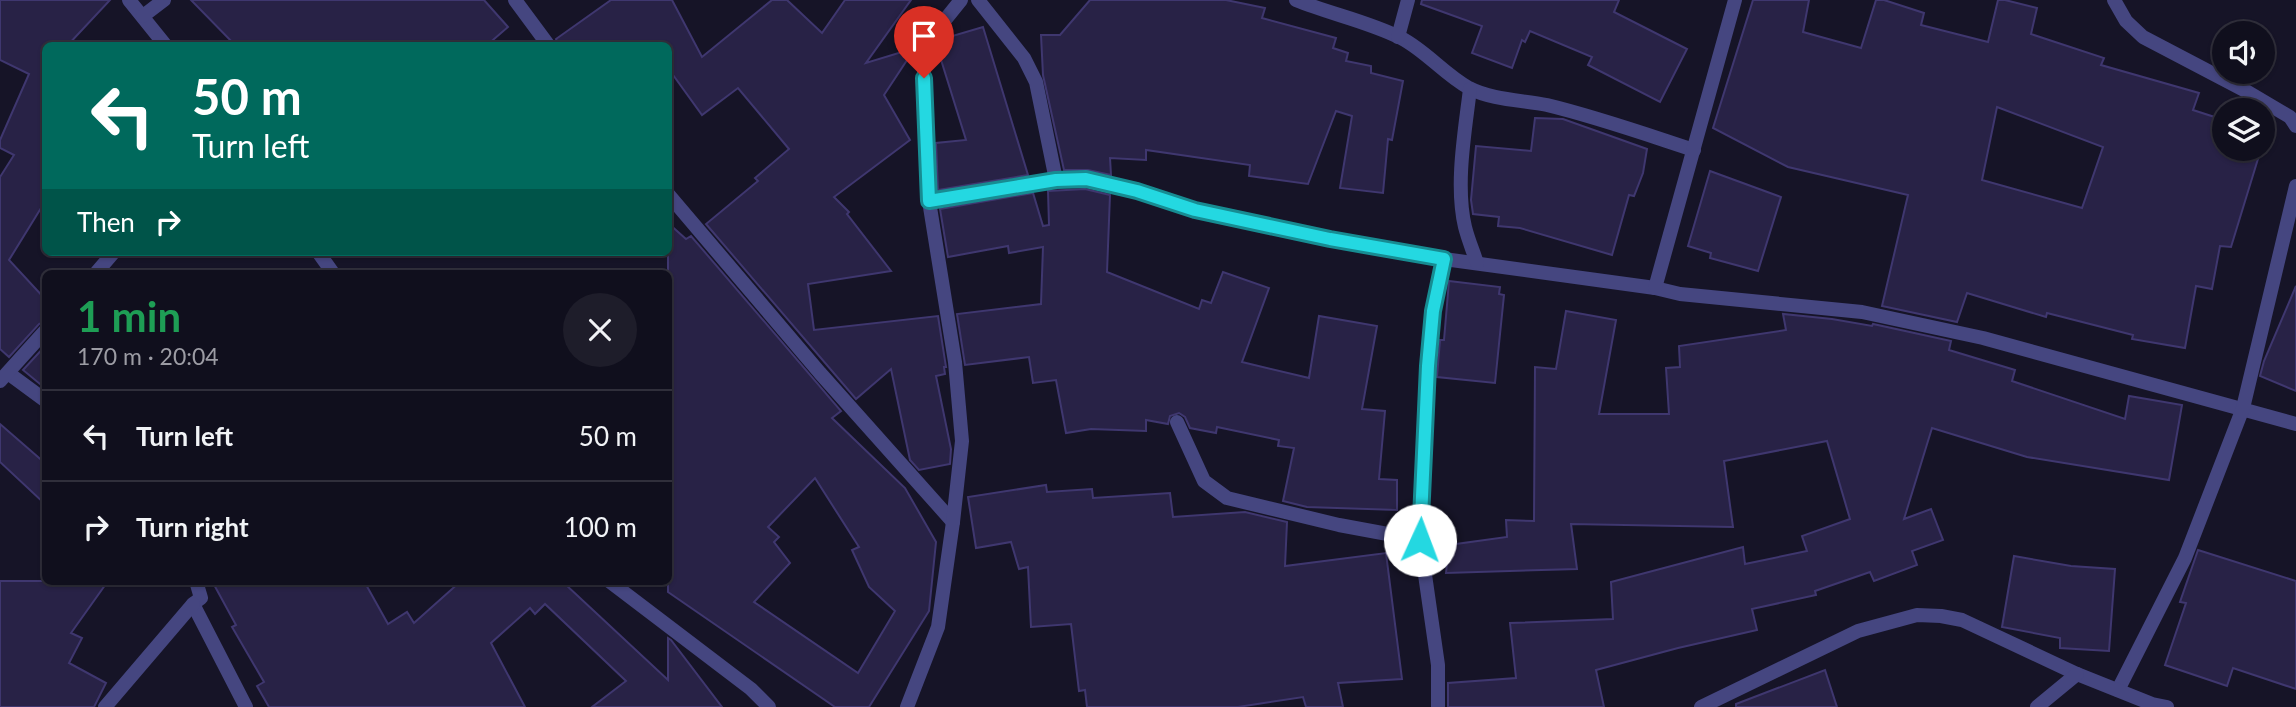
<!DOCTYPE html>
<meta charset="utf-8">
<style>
:root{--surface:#100f1d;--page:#1e1d2a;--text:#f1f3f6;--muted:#9c9ca4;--line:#302f3b}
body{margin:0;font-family:Lato,sans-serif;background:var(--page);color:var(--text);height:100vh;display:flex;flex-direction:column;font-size:26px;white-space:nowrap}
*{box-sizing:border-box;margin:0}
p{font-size:23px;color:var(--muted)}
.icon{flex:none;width:38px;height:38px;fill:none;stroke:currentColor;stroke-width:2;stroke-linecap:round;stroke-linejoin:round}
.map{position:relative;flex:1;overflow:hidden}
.details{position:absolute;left:42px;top:270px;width:630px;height:315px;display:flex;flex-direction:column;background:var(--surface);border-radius:10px;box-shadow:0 2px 5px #0004,0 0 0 2px var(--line)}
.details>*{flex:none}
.top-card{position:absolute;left:42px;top:42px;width:630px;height:214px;border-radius:10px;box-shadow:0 2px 5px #0004,0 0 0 2px var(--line);background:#00695c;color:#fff;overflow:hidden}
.buttons{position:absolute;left:2212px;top:21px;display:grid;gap:14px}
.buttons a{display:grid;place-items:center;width:63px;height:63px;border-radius:50%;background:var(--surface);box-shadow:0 2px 5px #0004,0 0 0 2px var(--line);font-size:35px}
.pin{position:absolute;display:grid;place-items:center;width:60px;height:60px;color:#fff;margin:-72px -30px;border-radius:50% 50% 50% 0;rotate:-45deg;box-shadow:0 0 7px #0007}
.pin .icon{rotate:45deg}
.me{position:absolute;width:77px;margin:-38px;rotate:2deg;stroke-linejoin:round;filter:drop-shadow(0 0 5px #0008)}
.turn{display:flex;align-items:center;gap:24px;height:147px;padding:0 35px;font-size:32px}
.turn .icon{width:91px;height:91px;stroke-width:2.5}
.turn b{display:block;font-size:49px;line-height:60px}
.then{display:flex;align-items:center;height:66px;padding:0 35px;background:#0003;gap:14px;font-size:26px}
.round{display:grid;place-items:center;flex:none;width:74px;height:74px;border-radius:37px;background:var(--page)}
.summary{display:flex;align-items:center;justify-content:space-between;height:119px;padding:0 35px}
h1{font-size:42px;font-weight:700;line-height:52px;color:#1e9e55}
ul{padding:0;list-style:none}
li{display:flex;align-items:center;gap:21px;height:91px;padding:0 35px;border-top:2px solid var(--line)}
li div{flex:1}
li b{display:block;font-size:26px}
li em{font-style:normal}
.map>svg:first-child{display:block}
.building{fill:#282246;stroke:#3f376f;stroke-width:2;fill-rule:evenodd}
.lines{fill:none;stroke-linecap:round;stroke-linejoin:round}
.minor{stroke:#454680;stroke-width:14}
.route-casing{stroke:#178c92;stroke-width:18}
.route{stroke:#24d8e1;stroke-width:12}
</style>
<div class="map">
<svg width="2296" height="707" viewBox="0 0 2296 707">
<rect width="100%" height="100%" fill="#161427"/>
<g class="building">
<polygon points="0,0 110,0 67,46 46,46 46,200 9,260 46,300 46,321 39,324 9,357 0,349 0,177 14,155 0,148 0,140 29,74 0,60"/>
<polygon points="191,0 484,0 508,27 486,46 236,46"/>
<polygon points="611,0 672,0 702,57 772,0 787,0 822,33 845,0 911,0 866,63 915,48 884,95 910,140 834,197 849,212 847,214 891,271 808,284 814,330 938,316 946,367 944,367 945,374 936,376 951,449 950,464 919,470 910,460 891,369 856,399 706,224 758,181 755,178 789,149 738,88 702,115 668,68 668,46 559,46 556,39"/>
<polygon points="1090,0 1226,0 1265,8 1262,18 1336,38 1333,48 1348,53 1346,61 1371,66 1371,73 1403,81 1392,140 1388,139 1383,193 1340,188 1352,116 1336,111 1308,184 1249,176 1250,165 1146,150 1146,160 1110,158 1111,175 1088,170 1064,170 1043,75 1041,35 1060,35"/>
<polygon points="1422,0 1619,0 1614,12 1687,49 1660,102 1588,65 1592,57 1530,31 1525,42 1522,40 1512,68 1472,53 1482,26 1421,4"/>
<path d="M1753 0H1809L1803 32 1861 48 1876 0H1884L1924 13 1921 25 1988 42 1998 0H2005L2037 8 2031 34 2104 58 2101 65 2199 93 2193 110 2224 120V149H2261L2231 247 2220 246 2212 289 2196 286 2185 348 2132 339 2133 335 2047 313 2046 317 1967 293 1957 322 1882 306 1908 195 1788 167 1713 128ZM1997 107 2103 147 2082 208 1982 180Z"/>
<polygon points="983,27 1028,175 938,190 936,143 966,140 937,47 942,39"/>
<polygon points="1535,118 1563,119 1647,149 1643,173 1634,196 1629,195 1612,255 1520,228 1498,226 1499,217 1473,214 1471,200 1476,146 1531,151"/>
<polygon points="1710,171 1781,197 1758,271 1710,258 1711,253 1688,246"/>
<polygon points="1085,189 1110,195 1107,272 1199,309 1202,300 1211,303 1223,272 1269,288 1242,362 1309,378 1319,316 1377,326 1362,409 1385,411 1379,479 1397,480 1397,510 1307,507 1283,501 1294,448 1278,446 1279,440 1217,427 1216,433 1190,428 1185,417 1179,413 1170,416 1168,424 1146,420 1146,431 1091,429 1066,433 1056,380 1033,383 1029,357 965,365 957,314 1041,304 1043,247 1009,253 1008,246 948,257 940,209 1033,193 1043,226 1049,225 1048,191"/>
<path d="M668 223 686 239 691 236 841 411 832 418 905 488 936 542 929 611 869 707H835L668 592ZM815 478 859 547 852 550 869 587 895 611 858 673 754 602 790 563 774 542 779 537 768 527Z"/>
<polygon points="1449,281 1500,287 1499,294 1504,295 1495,383 1437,377 1440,340 1444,340"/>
<polygon points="2296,286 2296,391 2260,376 2264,361"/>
<polygon points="1566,311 1616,320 1599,414 1669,414 1666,368 1680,367 1679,346 1786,330 1783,314 1832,319 1872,326 1873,324 1951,341 1949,350 2015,370 2012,381 2125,419 2129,396 2182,405 2169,480 2027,457 1932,428 1904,519 1931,509 1943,540 1912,551 1917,565 1874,581 1870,572 1815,591 1816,595 1752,609 1757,630 1678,648 1596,670 1604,707 1448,707 1448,683 1516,678 1510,623 1613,619 1611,582 1743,547 1745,564 1807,551 1802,536 1850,519 1827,441 1724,461 1733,527 1571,524 1577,569 1446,573 1449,545 1507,537 1506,520 1534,521 1535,367 1556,369"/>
<polygon points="46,345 46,389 23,370"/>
<polygon points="0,424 46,464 46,505 0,462"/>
<polygon points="1046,485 1047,492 1092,489 1093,498 1170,493 1173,517 1245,512 1287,522 1285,566 1386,553 1402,679 1338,683 1343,707 1306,707 1303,697 1238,707 1087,707 1085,690 1079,691 1071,624 1031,627 1028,567 1019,569 1011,542 976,548 968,497"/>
<polygon points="2198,550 2296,581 2296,689 2233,668 2227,686 2165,665 2186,603 2180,602"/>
<polygon points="2014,556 2071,566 2115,569 2109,651 2060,648 2060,638 2002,627"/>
<polygon points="0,581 108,581 71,633 82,638 69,663 106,683 94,707 0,707"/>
<polygon points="212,581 364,581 388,624 407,612 414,623 461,581 568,581 565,584 668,680 668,638 671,640 722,707 592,707 626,681 545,604 535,614 530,608 491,643 525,707 269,707 257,686 264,682 232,627 236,625"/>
<polygon points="1825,670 1837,707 1736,707 1736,704"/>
</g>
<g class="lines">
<g class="minor">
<polyline points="129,0 166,46"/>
<polyline points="515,0 549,46"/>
<polyline points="978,0 1024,58 1036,82 1056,180 1086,179 1137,191 1195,210 1330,239 1444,259 1655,288 1680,294 1862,312 1983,338 2296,424"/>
<path d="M1296 0C1330 14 1367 21 1401 38 1426 51 1444 74 1469 88 1492 100 1522 100 1547 105 1597 117 1645 134 1694 150"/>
<polyline points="2114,0 2126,21 2143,37 2246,91 2290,117 2296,126"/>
<polyline points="143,16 164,0"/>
<polyline points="1398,37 1408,0"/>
<path d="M1470 89C1465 131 1455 185 1465 227 1468 239 1473 251 1477 263"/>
<polyline points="668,194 820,373 953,522"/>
<polyline points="929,201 1056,180"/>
<polyline points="318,252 333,273"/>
<polyline points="96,273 114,252"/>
<polyline points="1655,288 1735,0"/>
<polyline points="8,373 46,401"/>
<polyline points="0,381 46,330"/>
<polyline points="1177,422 1204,481 1227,498 1339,525 1420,540"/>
<polyline points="196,581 201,598 193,604 246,707"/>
<polyline points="609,581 751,689 769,707"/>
<polyline points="2118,690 2185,558 2243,408 2296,186"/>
<polyline points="105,707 193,604"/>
<polyline points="907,707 938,627 953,522 962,441 955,362 929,201 924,78 924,51 932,36 961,0"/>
<polyline points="1438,707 1438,665 1420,540 1428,366 1433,311 1444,259"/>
<polyline points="1701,707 1858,631 1917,615 1941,616 1962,620 2077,674 2152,704 2167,707"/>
<polyline points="2037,707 2077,674"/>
</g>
</g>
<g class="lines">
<defs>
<polyline id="route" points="924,78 929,201 1056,180 1086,179 1137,191 1195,210 1330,239 1444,259 1433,311 1428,366 1420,540"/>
</defs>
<use href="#route" class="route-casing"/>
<use href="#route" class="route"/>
</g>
</svg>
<div class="buttons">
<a><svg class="icon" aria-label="sound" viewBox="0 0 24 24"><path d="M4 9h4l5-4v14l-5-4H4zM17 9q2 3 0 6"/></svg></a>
<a><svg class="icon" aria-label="layers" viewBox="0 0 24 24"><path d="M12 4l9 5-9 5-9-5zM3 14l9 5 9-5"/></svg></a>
</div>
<div class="pin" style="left:924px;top:78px;background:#d93025"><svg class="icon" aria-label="arrive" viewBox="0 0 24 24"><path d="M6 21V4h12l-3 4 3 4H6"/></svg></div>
<svg class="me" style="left:1420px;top:540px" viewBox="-20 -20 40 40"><circle r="19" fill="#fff"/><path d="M0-13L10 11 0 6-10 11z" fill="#24d8e1"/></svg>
<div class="top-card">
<div class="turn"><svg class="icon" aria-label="left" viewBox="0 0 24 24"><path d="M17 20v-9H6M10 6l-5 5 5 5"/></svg><div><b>50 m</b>Turn left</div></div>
<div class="then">Then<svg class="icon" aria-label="right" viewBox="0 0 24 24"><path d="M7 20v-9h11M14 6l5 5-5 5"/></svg></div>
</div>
<section class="details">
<div class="summary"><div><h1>1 min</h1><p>170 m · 20:04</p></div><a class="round"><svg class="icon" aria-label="close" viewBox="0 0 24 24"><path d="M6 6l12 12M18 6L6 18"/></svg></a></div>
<ul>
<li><svg class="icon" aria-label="left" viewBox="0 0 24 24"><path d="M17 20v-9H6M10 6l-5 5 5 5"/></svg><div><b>Turn left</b></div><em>50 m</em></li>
<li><svg class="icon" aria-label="right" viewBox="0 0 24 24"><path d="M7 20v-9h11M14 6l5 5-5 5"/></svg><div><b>Turn right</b></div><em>100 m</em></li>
</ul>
</section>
</div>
